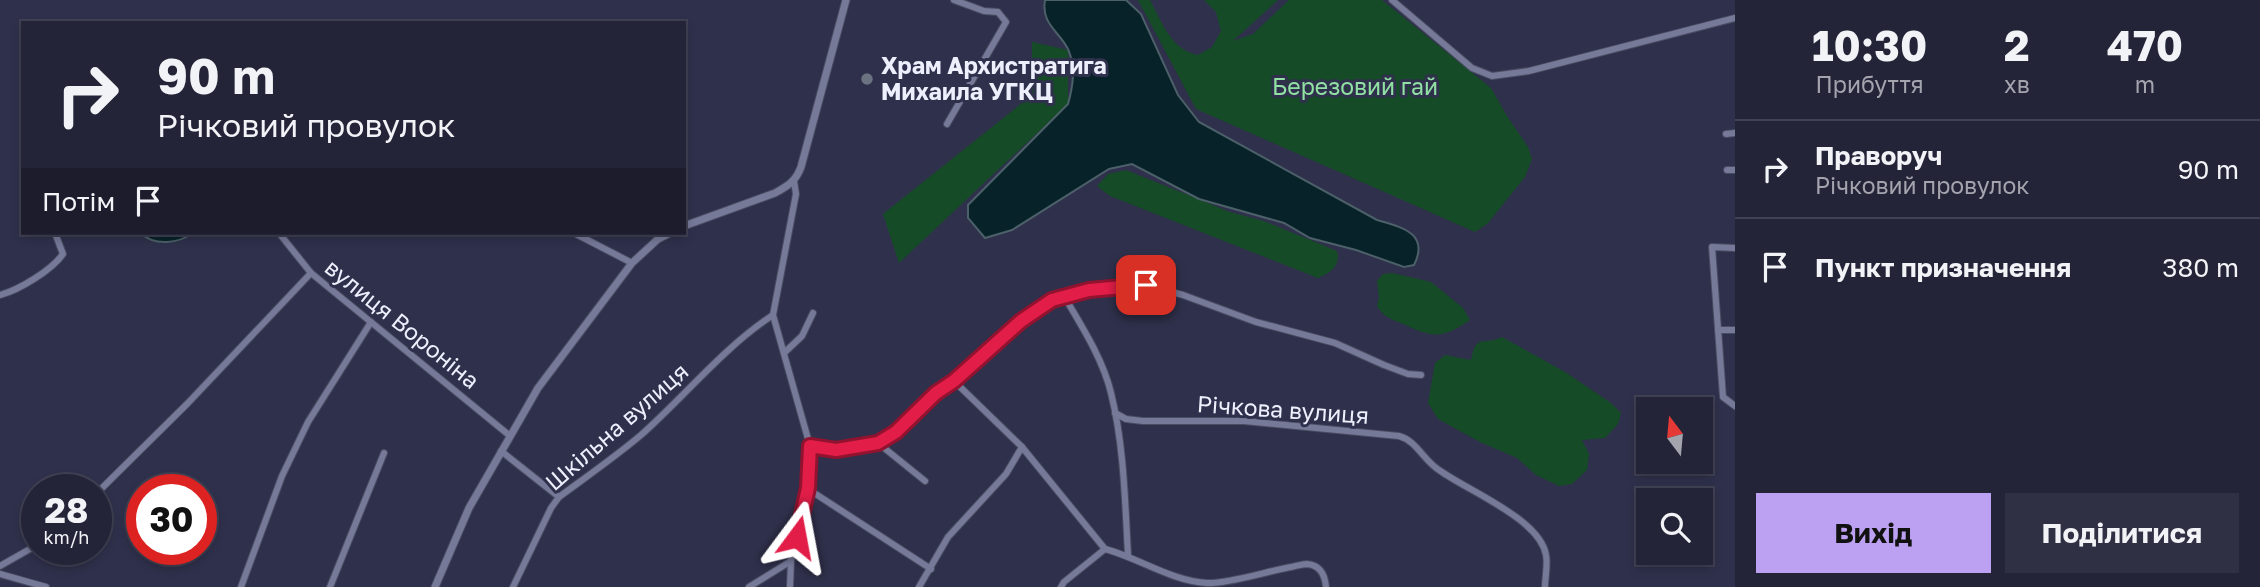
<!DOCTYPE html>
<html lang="uk">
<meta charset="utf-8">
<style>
:root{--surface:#232438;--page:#2f3043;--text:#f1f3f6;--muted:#a3a4ae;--line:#404153;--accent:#bca0f2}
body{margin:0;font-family:"Golos Text",sans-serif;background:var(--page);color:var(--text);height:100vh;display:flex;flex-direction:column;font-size:26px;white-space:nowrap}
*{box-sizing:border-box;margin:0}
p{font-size:23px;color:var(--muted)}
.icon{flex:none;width:38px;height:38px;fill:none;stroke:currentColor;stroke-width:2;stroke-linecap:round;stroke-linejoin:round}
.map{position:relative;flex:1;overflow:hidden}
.details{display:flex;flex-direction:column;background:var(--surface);width:525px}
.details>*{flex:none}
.banner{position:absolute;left:21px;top:21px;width:665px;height:214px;border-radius:0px;box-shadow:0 4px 10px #0003,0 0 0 2px var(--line);background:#232438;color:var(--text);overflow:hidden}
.needle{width:46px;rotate:344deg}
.buttons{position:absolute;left:1636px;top:397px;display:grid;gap:14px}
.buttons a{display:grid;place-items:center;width:77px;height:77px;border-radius:0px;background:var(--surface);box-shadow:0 4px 10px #0003,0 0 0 2px var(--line);font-size:35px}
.speed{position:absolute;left:21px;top:474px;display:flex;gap:14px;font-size:35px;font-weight:700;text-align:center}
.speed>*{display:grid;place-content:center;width:91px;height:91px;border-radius:50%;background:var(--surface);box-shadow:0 4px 10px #0003,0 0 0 2px var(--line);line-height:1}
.speed small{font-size:18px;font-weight:400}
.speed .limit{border:10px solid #d22;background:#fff;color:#111}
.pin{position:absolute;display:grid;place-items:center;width:60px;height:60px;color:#fff;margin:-30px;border-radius:14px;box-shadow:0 4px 10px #0006}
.me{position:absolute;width:77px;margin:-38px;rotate:13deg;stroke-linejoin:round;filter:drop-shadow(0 0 5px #0008)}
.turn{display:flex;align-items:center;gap:24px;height:147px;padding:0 21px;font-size:32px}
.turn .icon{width:91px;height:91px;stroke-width:2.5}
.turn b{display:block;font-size:49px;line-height:60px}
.then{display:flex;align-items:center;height:66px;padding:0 21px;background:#0003;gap:14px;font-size:26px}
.eta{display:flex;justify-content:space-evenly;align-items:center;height:119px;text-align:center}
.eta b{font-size:42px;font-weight:700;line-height:49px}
.button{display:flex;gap:14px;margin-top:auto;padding:14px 21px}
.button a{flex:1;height:80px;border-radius:0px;background:var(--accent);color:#111;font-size:28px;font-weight:700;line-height:80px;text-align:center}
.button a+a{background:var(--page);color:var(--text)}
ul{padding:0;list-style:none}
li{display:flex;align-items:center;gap:21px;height:98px;padding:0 21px;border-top:2px solid var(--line)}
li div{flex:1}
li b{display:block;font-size:26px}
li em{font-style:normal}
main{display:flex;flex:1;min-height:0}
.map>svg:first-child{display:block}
.green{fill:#154c27}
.water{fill:#072229;stroke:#4c6069;stroke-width:2}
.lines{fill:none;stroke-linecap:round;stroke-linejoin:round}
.minor-casing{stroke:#4a4c62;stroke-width:8}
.tertiary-casing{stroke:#4a4c62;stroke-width:9}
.minor{stroke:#767998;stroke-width:6}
.tertiary{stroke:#767998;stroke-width:7}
.route-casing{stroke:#92132f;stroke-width:18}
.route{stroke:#e11d48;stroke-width:12}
.worship-dot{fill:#6b7280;stroke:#2f304b;stroke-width:2.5}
.labels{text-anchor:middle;stroke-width:6;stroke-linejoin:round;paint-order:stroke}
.poi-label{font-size:23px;font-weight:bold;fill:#edeffd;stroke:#2f304b;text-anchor:start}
.park-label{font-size:23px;fill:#90e1a3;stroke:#2f304b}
.street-label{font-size:23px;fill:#edeffd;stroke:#2f304b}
</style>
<main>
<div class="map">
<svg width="1735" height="587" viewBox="0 0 1735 587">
<rect width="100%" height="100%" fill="#2f304b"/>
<g class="green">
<path d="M1138 0H1150C1162 22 1171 50 1198 55L1212 47 1221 31 1216 12 1204 0H1278L1233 41 1253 34 1289 0H1382L1491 88 1507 116 1528 147 1532 159 1525 177 1488 223 1475 232 1196 109Z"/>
<polygon points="1032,42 1068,50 1068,104 899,263 883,214 1032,95"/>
<path d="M1126 170 1230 212 1264 221 1337 251C1341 266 1330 273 1318 278L1110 196 1097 186 1108 174Z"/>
<path d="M1392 273 1431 282 1463 308 1470 320C1442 339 1433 338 1403 324 1391 319 1384 317 1377 306L1379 297 1377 281 1383 274Z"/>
<path d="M1502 337 1565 372 1611 403 1621 413 1618 424 1605 438 1582 440 1589 454 1587 470 1572 484 1559 486 1536 475 1517 458 1480 442 1438 419 1428 403 1435 363 1445 355 1471 360C1476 333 1483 346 1502 337Z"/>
</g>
<g class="water">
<path d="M1045 0H1126L1141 14 1178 95 1199 122 1377 220C1401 227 1430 233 1414 265L1404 267 1356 250 1310 238 1284 223 1199 199 1132 164 1109 169 1012 230 985 238 968 218V205L1068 104C1073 86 1076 68 1068 49 1058 30 1041 24 1045 0Z"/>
<path d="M140 233H194C178 243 156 247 140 233Z"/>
</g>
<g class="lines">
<defs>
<g id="minor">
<polyline points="1392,0 1472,68 1492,76 1529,71 1735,18"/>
<polyline points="947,124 1006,22 998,12 984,11 954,0"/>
<polyline points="1726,134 1735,133"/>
<polyline points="1727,170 1735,170"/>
<polyline points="279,233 311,273 510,436"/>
<polyline points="574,233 632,263"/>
<polyline points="1735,248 1712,247 1723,397 1735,406"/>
<path d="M0 295C19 290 52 270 63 254L55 233"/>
<path d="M1064 296C1081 325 1103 359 1111 393 1124 445 1125 501 1128 555"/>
<polyline points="1718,330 1735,330"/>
<polyline points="784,353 802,336 813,313"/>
<polyline points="954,381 1022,447 1105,549"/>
<path d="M1115 413 1126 419 1143 421H1244L1399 436C1417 441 1423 460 1439 470 1468 491 1540 519 1546 555 1548 565 1545 577 1545 587"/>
<polyline points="878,443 925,481"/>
<polyline points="810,446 836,450 878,443 896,432 936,393 954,381 1035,310 1052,300 1089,290 1146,285 1183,295 1256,322 1335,343 1384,365 1408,374 1421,375"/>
<polyline points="501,451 559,497"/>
<polyline points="808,489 931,569"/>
<polyline points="96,494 188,403 311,273"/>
<polyline points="0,566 37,545"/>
<polyline points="0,574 46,587"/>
<polyline points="241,587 282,476 308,422 371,322"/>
<polyline points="330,587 384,453"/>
<path d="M513 587 551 508 559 497C586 477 615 457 641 435 684 397 724 347 773 315"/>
<polyline points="749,587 791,561"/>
<polyline points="790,587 791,561 808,489 810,446 773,315 796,194 794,181"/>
<polyline points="919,587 948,537 1006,474 1022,447"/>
<path d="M1061 587 1064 582 1105 549C1139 558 1171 581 1207 583 1228 584 1268 571 1291 567 1296 566 1303 564 1307 564 1321 565 1325 576 1326 587"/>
</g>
<g id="tertiary">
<path d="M684 226 775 193C788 186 796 181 801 167L846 0"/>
<polyline points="435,587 469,508 538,388 632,263 658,239 670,233"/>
</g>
</defs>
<use href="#minor" class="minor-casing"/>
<use href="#tertiary" class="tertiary-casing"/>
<use href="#minor" class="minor"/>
<use href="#tertiary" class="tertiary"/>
</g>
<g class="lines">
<defs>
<polyline id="route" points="797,537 808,488 810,446 836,450 878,443 896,432 936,393 954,381 1021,321 1052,300 1089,290 1146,285"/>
</defs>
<use href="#route" class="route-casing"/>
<use href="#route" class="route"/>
</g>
<circle class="worship-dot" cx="867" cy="79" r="7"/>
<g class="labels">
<g class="poi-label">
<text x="881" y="74">Храм Архистратига<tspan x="881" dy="26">Михаила УГКЦ</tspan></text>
</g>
<g class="park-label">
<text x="1355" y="95">Березовий гай</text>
</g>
<g class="street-label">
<text transform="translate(402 324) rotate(39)" y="8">вулиця Вороніна</text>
<text transform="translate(1283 410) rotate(4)" y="8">Річкова вулиця</text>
<text transform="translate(617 427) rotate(-41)" y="8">Шкільна вулиця</text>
</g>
</g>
</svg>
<div class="buttons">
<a><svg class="needle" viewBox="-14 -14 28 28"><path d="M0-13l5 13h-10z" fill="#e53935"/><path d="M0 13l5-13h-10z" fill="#a3a4ae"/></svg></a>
<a><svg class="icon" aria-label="search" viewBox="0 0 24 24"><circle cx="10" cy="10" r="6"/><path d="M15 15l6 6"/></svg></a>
</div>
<div class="speed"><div>28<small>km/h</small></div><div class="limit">30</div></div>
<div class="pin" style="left:1146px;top:285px;background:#d93025"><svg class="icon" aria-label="arrive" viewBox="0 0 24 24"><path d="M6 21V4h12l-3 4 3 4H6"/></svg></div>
<svg class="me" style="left:797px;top:537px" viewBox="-20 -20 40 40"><path d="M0-17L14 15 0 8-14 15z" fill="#e11d48" stroke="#fff" stroke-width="4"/></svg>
<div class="banner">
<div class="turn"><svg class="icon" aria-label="right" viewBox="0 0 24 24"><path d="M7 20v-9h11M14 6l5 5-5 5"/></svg><div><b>90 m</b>Річковий провулок</div></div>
<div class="then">Потім<svg class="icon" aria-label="arrive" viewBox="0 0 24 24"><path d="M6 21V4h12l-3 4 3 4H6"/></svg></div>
</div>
</div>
<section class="details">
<div class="eta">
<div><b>10:30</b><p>Прибуття</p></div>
<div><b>2</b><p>хв</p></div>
<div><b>470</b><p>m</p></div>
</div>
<ul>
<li><svg class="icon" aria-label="right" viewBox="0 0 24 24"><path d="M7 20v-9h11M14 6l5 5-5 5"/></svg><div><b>Праворуч</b><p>Річковий провулок</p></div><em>90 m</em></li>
<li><svg class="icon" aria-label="arrive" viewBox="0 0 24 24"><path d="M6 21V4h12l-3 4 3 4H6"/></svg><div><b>Пункт призначення</b></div><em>380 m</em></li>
</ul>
<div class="button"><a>Вихід</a><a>Поділитися</a></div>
</section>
</main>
